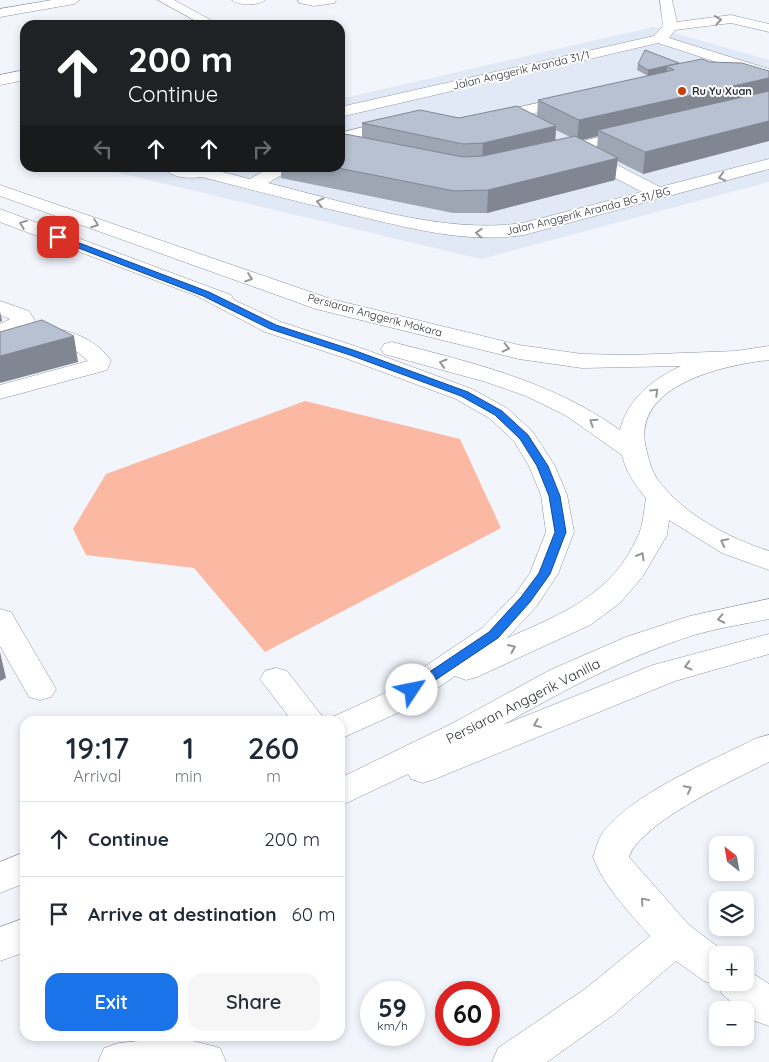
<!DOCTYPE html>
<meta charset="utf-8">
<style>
:root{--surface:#fff;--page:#f6f6f7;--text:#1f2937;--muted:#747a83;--line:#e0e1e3;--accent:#1a73e8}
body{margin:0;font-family:Quicksand,sans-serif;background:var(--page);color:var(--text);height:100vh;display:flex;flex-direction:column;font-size:19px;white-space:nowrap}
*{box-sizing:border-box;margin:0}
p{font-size:16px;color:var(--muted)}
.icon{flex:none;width:28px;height:28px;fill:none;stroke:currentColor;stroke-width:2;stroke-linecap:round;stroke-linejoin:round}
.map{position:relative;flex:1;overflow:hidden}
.panel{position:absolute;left:20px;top:716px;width:325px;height:325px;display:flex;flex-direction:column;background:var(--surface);border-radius:15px;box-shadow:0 2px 8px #0003}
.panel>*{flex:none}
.hud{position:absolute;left:20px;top:20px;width:325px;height:152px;border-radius:15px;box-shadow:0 2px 8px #0003;background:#202124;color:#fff;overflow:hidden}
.needle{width:32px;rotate:329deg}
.buttons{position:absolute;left:709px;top:836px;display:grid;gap:10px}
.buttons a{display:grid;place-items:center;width:45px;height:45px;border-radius:10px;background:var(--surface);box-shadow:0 2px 8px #0003;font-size:25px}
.speed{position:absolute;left:360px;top:981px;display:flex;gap:10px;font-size:25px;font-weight:700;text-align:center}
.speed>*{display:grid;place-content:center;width:65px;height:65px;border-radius:50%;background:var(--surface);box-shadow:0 2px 8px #0003;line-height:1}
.speed small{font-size:12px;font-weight:400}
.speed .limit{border:8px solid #d22;background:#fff;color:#111}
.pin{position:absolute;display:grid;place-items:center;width:42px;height:42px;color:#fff;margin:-21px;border-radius:10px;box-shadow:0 2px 8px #0006}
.me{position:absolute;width:55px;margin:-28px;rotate:56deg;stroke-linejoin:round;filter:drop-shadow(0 0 4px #0008)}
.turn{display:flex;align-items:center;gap:18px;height:105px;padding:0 25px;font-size:22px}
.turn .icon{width:65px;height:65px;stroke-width:2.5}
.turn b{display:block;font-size:35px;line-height:42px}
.lanes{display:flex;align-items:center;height:48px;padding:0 25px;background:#0003;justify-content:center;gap:25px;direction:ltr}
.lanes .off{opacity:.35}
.eta{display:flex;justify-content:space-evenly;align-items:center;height:85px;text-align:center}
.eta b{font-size:30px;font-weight:600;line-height:35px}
.action{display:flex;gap:10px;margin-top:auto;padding:10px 25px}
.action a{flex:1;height:58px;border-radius:15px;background:var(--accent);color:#fff;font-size:20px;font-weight:600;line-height:58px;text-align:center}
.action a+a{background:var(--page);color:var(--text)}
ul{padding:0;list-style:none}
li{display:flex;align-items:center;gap:15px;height:75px;padding:0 25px;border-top:1px solid var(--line)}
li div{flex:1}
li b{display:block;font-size:19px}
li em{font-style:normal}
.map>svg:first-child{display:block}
.built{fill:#e1e9f7}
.green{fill:#fbb9a4}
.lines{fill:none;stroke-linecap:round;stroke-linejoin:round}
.minor-casing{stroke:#8c95a4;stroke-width:1}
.major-casing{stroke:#8c95a4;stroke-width:1}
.minor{fill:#fff;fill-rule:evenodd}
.major{fill:#fff;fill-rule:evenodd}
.wall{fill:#9ea6b4;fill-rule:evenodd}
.shaded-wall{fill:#818792}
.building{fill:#b8c1d1;stroke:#818792}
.oneway{stroke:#95969a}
.route{fill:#1a73e8;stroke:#114b97}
.poi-dot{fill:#c63e07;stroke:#fff;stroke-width:2}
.labels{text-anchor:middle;stroke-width:4;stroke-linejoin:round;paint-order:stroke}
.far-street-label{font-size:11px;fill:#2b2e35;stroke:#fff}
.far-poi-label{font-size:11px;font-weight:bold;fill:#2b2e35;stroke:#fff;text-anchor:start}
.street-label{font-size:14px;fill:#2b2e35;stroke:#fff}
</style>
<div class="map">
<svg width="769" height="1062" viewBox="0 0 769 1062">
<rect width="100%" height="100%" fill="#f2f5fc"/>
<polygon class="built" points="653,27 769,60 769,182 481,259 98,168 340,168 340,99"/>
<polygon class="green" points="305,401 460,439 501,528 265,652 194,568 86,555 73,529 106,474"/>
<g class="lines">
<defs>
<g id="minor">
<polygon points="52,0 80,0 74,4 0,17 0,9"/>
<polygon points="158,0 174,0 220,25 203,25"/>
<path d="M232 0H265C259 6 238 6 232 0Z"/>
<polygon points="298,0 336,0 335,3 314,6 299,3"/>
<polygon points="660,0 672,0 677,22 731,15 769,24 769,32 731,23 675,30 669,38 769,69 769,79 658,43 340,117 340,107 654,36 663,26"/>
<polygon points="25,70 25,80 0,85 0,75"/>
<polygon points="573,95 581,100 579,103 491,123 483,118 485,115"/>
<polygon points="399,118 405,120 407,123 405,126 340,143 340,133"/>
<path d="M634 129 640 130 642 134 640 138 588 150 660 187 769 159V169L524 235C466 244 410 228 354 215 303 203 252 190 202 177 190 179 171 178 164 168H224L222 172 250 179 269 168H289L287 172 268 183C346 202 444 235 523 223L642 192 577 158 575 153 554 158 548 157 545 153 548 149Z"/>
<polygon points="0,301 29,311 35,321 32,326 0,340 0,324 10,319 0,315"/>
<path d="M51 328C74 331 98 341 111 361L107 370 0 399V385L88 361C51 327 39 348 0 358V343L24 333Z"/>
<polygon points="0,609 11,612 56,689 51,697 40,700 29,697 0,646"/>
<polygon points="276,668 287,671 326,721 292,721 260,679 265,671"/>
<path d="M769 735V762C736 779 641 822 629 857L689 925 729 955H718V982H745V968L769 984V1026L755 1021 745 1013V1010H741L722 994 718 986 704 981 676 961 613 1015 547 1062H492L498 1048 585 989 650 936C629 912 604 887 593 857 596 849 598 839 603 832 633 793 713 760 757 738Z"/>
<polygon points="178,1037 220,1048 226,1062 98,1062 104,1048 119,1043"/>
</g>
<g id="major">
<path d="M0 185 331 299 519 345 582 354 631 355 736 351 769 346V360C724 365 631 385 646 448 649 460 651 470 658 480 684 515 729 538 769 551V570L722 553 669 520 667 535 643 576 620 603 590 625 477 677 466 680 455 676 426 696 422 702 340 739V721H327L328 719 385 693 482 628 516 593 530 573 546 532 541 495 529 466 514 441 489 418 456 399 345 358 265 332 197 296 0 222V209L231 295 234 300 281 322 361 348 472 389 507 408 533 432 555 466 567 495 574 532 558 574 536 607 507 638C562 614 612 595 638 536 643 526 644 510 646 498 635 485 626 472 622 455L565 415 526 396 486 382 384 354 381 349 384 344 392 342C474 363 551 381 620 430 628 398 652 380 681 366L582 368 519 359 316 309 0 196Z"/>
<path d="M769 599V619C744 624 718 628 694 635 626 657 564 690 503 725L653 665 769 634V654L675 681 435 779 423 783 411 779 408 774 340 806V778L453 723 550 670 626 637 690 616Z"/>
<polygon points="25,852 25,883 0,893 0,862"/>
<polygon points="25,918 25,952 0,961 0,927"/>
</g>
</defs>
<use href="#minor" class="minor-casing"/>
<use href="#major" class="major-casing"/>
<use href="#minor" class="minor"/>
<use href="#major" class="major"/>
</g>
<path class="wall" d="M710 62 769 71V141L643 174 617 161 615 180 487 213H453L281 178V168H340L362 137V123L459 118 537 116 538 100 648 76 637 70 638 64H679ZM556 130 570 137 555 140ZM598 136 597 147 582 140Z"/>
<g class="shaded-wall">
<polygon points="679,63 667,66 667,72 648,76 648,70"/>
<polygon points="769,78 769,97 598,130 598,136 577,141 579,120"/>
<polygon points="769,121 769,141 643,174 645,152"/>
<polygon points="556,126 555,146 482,164 483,143"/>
<polygon points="618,158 615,180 487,213 488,190"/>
<polygon points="0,311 2,321 0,322"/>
<polygon points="74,336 78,362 0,383 0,356"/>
<polygon points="0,652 6,678 0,681"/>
</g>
<g class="building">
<polygon points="645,50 679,63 648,70 638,64"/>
<polygon points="702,59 710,62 742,63 769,71 769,78 579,120 538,100 674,70 667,66"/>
<polygon points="769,91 769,121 645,152 598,130"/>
<polygon points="517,106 556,126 483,143 463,144 362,123 420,110 459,118"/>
<polygon points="340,133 463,157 483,156 575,136 618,158 488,190 454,191 338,168 340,168"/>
<polygon points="42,320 74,336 0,356 0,332"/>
</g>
<defs><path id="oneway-chevron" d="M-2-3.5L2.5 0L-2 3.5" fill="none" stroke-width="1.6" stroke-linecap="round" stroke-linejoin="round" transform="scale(1.25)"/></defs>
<g class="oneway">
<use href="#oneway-chevron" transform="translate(718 20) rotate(-9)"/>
<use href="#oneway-chevron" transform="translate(722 177) rotate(165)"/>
<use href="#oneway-chevron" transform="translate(320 202) rotate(-167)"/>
<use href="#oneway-chevron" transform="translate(23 224) rotate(-159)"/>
<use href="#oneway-chevron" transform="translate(95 224) rotate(20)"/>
<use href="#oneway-chevron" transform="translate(479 233) rotate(-177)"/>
<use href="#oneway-chevron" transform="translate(249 278) rotate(19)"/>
<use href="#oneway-chevron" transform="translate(506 348) rotate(13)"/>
<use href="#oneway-chevron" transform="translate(443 363) rotate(-164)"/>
<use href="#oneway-chevron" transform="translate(655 392) rotate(-44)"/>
<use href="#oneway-chevron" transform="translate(593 422) rotate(-147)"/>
<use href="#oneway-chevron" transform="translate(724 542) rotate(-153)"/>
<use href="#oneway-chevron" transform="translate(641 556) rotate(-60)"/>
<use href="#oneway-chevron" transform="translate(721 619) rotate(168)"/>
<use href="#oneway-chevron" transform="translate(512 648) rotate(-24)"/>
<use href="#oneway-chevron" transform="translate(688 666) rotate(164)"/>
<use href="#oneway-chevron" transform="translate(537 724) rotate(158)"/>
<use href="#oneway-chevron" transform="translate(688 789) rotate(-28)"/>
<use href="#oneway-chevron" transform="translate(644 901) rotate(-131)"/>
</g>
<polygon class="route" points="55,236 61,236 209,292 276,325 356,351 468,392 502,411 528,435 548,466 560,496 566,532 550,574 530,602 498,638 416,693 407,693 405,690 407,687 489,632 521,597 539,573 555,532 549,496 537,466 520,439 495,415 461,396 350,355 270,329 203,296 55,239"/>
<circle class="poi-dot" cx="682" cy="91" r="5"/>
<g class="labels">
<g class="far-street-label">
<text transform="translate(521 70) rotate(-13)" y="4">Jalan Anggerik Aranda 31/1</text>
<text transform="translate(588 211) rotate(-14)" y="4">Jalan Anggerik Aranda BG 31/BG</text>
<text transform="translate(375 315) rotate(15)" y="4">Persiaran Anggerik Mokara</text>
</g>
<g class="far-poi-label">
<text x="692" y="95">Ru Yu Xuan</text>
</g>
<g class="street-label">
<text transform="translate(523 701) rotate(-27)" y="5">Persiaran Anggerik Vanilla</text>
</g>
</g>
</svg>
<div class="buttons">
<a><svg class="needle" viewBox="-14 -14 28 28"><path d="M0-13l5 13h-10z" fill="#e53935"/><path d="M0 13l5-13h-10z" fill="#747a83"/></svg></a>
<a><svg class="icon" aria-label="layers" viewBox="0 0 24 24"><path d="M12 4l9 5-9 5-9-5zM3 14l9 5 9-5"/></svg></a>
<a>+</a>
<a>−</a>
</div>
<div class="speed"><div>59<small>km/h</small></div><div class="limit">60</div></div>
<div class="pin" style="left:58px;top:237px;background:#d93025"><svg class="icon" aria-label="arrive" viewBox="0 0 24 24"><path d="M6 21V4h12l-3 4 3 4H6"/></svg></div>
<svg class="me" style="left:412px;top:690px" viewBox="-20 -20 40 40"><circle r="19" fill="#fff"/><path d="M0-13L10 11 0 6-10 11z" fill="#1a73e8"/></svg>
<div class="hud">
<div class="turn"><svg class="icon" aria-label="ahead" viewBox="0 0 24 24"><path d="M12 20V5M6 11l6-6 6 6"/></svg><div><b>200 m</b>Continue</div></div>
<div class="lanes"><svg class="icon off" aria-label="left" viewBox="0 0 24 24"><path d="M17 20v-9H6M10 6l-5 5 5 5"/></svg><svg class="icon" aria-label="ahead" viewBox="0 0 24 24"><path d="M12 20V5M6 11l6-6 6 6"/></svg><svg class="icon" aria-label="ahead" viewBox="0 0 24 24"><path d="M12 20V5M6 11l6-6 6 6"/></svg><svg class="icon off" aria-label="right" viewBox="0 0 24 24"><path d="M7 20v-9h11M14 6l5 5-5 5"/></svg></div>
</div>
<section class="panel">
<div class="eta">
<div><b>19:17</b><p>Arrival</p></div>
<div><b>1</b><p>min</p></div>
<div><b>260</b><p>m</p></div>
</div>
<ul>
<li><svg class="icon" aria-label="ahead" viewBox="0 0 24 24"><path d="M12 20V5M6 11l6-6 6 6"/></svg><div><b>Continue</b></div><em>200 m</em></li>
<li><svg class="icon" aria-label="arrive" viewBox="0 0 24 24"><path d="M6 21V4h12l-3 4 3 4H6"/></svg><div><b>Arrive at destination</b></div><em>60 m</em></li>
</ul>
<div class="action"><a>Exit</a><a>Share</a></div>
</section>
</div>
